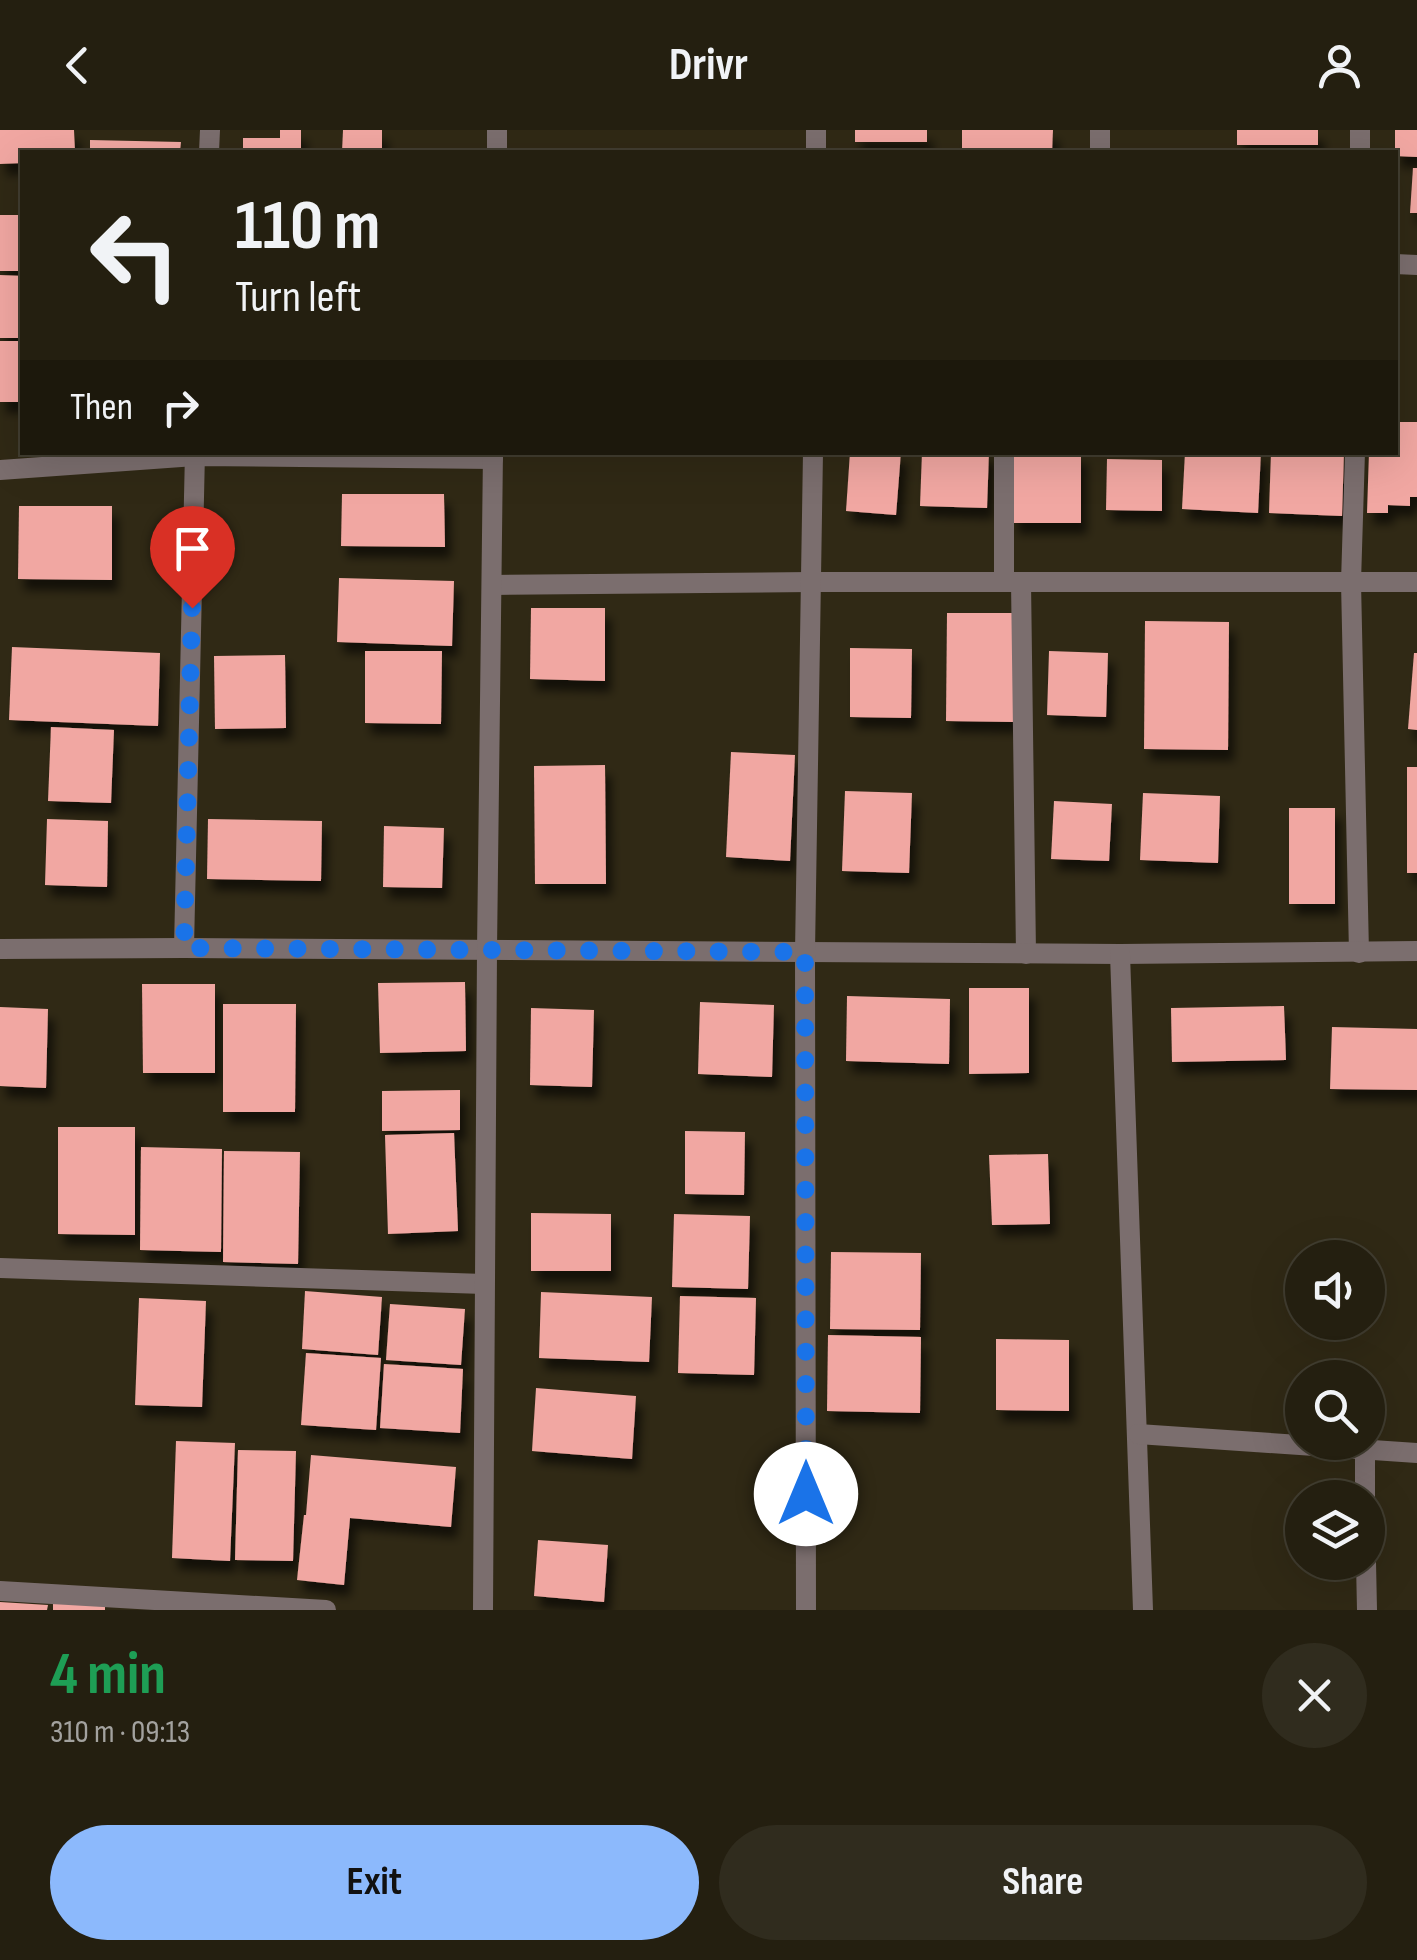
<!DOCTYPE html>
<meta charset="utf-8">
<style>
:root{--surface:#241f10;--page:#302c1e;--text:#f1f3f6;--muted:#a3a29f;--line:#413d30;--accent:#8cb9fc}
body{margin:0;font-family:"Sofia Sans Condensed",sans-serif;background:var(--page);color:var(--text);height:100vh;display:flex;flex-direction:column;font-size:38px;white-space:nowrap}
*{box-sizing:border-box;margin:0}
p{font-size:32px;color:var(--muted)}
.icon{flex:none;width:55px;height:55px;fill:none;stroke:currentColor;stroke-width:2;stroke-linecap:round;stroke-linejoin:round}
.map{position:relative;height:1480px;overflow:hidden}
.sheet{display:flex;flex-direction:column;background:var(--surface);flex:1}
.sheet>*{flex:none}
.top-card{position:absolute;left:20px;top:20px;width:1378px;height:305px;border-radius:0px;box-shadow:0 10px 40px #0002,0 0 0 2px var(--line);background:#241f10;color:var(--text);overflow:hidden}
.buttons{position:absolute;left:1285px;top:1110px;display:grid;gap:20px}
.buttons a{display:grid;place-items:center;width:100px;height:100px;border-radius:50%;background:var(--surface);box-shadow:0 10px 40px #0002,0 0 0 2px var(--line);font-size:50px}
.pin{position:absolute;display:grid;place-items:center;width:85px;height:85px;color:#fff;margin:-102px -42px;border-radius:50% 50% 50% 0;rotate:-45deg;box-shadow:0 0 10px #0007}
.pin .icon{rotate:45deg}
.me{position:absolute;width:110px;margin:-55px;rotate:0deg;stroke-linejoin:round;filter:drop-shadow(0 0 8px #0008)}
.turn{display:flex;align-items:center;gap:35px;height:210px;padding:0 50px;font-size:45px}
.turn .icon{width:130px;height:130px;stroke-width:2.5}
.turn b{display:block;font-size:70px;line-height:85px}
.then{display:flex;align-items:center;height:95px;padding:0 50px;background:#0003;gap:20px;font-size:38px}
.round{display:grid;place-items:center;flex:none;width:105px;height:105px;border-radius:52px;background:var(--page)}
.overview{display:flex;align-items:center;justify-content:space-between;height:170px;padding:0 50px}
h1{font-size:60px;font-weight:700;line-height:75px;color:#1e9e55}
.cta{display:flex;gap:20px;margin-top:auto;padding:20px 50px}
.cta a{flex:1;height:115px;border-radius:60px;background:var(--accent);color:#111;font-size:40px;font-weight:700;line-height:115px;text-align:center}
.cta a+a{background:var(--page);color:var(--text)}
header{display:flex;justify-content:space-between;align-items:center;height:130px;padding:0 50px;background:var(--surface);font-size:45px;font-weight:700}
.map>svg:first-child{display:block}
.building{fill:#f1a7a2;filter:url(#shadow)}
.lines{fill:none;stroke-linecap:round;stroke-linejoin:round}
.street{stroke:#7b6e6e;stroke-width:20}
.route{stroke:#1a73e8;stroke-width:18;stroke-dasharray:0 32.4}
</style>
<header><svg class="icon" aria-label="back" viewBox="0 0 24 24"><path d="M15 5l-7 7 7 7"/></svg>Drivr<svg class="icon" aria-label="person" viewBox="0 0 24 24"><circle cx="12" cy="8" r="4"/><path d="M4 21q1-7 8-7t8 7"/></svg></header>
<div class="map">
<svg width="1417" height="1480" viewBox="0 0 1417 1480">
<defs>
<filter id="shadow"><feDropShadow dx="6" dy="11" stdDeviation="5" flood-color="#0009"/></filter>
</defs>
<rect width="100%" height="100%" fill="#302915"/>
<g class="building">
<polygon points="0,0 74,0 75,22 22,22 22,33 0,34"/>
<polygon points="280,0 301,0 301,22 243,22 243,8 280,8"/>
<polygon points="343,0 382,0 382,22 342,22"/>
<rect x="855" y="0" width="72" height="12"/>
<polygon points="962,0 1053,0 1052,22 962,22"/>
<rect x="1237" y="0" width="81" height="15"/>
<polygon points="1395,0 1417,0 1417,27 1395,26"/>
<polygon points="90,10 181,12 180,22 90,22"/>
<polygon points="1413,38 1417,38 1417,83 1410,83"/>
<rect x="0" y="85" width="22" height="56"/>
<polygon points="0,145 22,146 22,208 0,208"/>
<rect x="0" y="211" width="22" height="61"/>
<polygon points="1395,292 1417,292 1417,367 1410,367 1410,376 1388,375 1388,383 1367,383 1369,322 1395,322"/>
<polygon points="850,322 901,322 896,385 846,381"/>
<polygon points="922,322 989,322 987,378 920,376"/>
<rect x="1012" y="322" width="69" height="71"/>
<polygon points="1185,322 1261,322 1258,383 1182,379"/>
<polygon points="1271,322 1344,322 1342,386 1269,383"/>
<polygon points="1107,329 1162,330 1162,381 1106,380"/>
<polygon points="342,364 444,364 445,417 341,416"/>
<polygon points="19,376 112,376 112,450 18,449"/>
<polygon points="339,448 454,451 452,516 337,512"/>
<polygon points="531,478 605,478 605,551 530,549"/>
<polygon points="947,483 1014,483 1013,592 946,591"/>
<polygon points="1145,491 1229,492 1228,620 1144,619"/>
<polygon points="12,517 160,523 158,596 9,590"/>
<polygon points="850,518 912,519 911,588 850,587"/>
<polygon points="365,521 442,521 441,594 365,593"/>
<polygon points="1049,521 1108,523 1106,587 1047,585"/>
<polygon points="1414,523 1417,523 1417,600 1408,599"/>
<polygon points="285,525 286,598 215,599 214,526"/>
<polygon points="51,597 114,600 111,673 48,671"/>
<polygon points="731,622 795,625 790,731 726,727"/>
<polygon points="605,635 606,754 535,754 534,636"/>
<rect x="1407" y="637" width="10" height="106"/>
<polygon points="845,661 912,663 909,743 842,741"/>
<polygon points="1143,663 1220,666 1218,733 1140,730"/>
<polygon points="1054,671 1112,674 1109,731 1051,729"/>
<rect x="1289" y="678" width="46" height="96"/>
<polygon points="47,689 108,691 107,757 45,755"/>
<polygon points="208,689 322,691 321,751 207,749"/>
<polygon points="384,696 444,698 442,758 383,757"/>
<polygon points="465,852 466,921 380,923 378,853"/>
<polygon points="142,854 215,854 215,943 143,943"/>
<polygon points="969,858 1029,858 1029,943 969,944"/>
<polygon points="847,866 950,869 949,934 846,931"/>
<polygon points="700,872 774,875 772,947 698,944"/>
<polygon points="223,874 296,874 295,982 223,982"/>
<polygon points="1284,876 1286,930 1172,932 1171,878"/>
<polygon points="0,877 48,879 46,958 0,956"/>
<polygon points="531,878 594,880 592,957 530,955"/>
<polygon points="1332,897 1417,899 1417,960 1330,959"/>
<polygon points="460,960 460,1000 382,1001 382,961"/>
<polygon points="58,997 135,997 135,1105 58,1104"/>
<polygon points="685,1001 745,1002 744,1065 685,1064"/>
<polygon points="454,1003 458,1101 388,1104 385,1005"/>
<polygon points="141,1017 222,1019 221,1122 140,1120"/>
<polygon points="224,1021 300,1022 298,1134 223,1132"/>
<polygon points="1048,1024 1050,1094 992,1095 989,1025"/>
<polygon points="531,1083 611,1084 611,1141 531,1141"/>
<polygon points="674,1084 750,1086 748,1159 672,1157"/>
<polygon points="831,1122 921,1123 920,1200 830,1199"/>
<polygon points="305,1161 382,1167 378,1225 302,1219"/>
<polygon points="541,1162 652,1167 649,1232 539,1228"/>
<polygon points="680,1166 756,1168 754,1245 678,1243"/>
<polygon points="139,1168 206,1171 202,1277 135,1275"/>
<polygon points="390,1174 465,1179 461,1235 386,1230"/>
<polygon points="828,1205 921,1207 920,1283 827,1281"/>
<polygon points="996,1209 1069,1210 1069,1281 996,1280"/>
<polygon points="306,1223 381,1228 376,1300 301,1295"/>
<polygon points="384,1234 463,1239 460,1303 380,1298"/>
<polygon points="536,1258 636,1266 632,1329 532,1321"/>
<polygon points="176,1311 235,1313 230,1431 172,1428"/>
<polygon points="238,1320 296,1321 293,1431 235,1430"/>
<polygon points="311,1325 456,1337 451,1397 350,1388 344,1455 297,1450 304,1385 306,1385"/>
<polygon points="538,1410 608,1415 604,1472 534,1466"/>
<polygon points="0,1472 48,1475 47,1480 0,1480"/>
<polygon points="53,1472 105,1475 105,1480 53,1480"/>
</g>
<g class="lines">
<g class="street">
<polyline points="1100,0 1100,22"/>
<polyline points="1360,0 1360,22"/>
<polyline points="209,22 210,0"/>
<polyline points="497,22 497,0"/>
<polyline points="816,22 816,0"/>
<polyline points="1395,134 1417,135"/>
<polyline points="1355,322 1351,452 1359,823"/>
<polyline points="0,340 195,326 493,329"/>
<polyline points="1004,452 1004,322"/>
<polyline points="1021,452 1026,824"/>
<polyline points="492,455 811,452 1417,452"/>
<polyline points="184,818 195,322"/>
<polyline points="0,819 184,818 1120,824 1417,821"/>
<polyline points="1120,824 1143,1480"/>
<polyline points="0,1138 484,1154"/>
<polyline points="1138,1304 1417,1323"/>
<polyline points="1365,1321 1365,1368"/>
<polyline points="1366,1432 1367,1480"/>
<polyline points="0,1461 326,1480"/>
<polyline points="483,1480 487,821 493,322"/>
<polyline points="806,1480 805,822 813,322"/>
</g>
</g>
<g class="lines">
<polyline class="route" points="192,478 184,818 805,822 806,1364"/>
</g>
</svg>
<div class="buttons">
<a><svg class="icon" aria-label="sound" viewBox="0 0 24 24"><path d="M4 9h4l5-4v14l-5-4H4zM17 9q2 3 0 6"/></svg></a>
<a><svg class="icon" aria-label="search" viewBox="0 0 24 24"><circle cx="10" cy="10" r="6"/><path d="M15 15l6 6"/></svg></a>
<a><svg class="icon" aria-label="layers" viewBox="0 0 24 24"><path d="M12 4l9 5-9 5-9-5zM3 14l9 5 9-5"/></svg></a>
</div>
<div class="pin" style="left:192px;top:478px;background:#d93025"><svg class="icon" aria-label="arrive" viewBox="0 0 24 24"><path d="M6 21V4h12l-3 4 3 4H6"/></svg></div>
<svg class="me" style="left:806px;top:1364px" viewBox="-20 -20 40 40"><circle r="19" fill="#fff"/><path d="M0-13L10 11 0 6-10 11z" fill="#1a73e8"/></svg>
<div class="top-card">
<div class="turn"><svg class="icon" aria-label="left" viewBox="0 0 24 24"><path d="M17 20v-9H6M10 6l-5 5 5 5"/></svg><div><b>110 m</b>Turn left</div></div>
<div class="then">Then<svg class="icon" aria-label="right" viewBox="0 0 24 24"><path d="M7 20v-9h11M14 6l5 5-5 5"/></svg></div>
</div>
</div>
<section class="sheet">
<div class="overview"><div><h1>4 min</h1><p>310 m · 09:13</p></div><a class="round"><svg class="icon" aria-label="close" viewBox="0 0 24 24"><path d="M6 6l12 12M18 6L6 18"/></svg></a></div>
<div class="cta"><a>Exit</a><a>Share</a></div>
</section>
